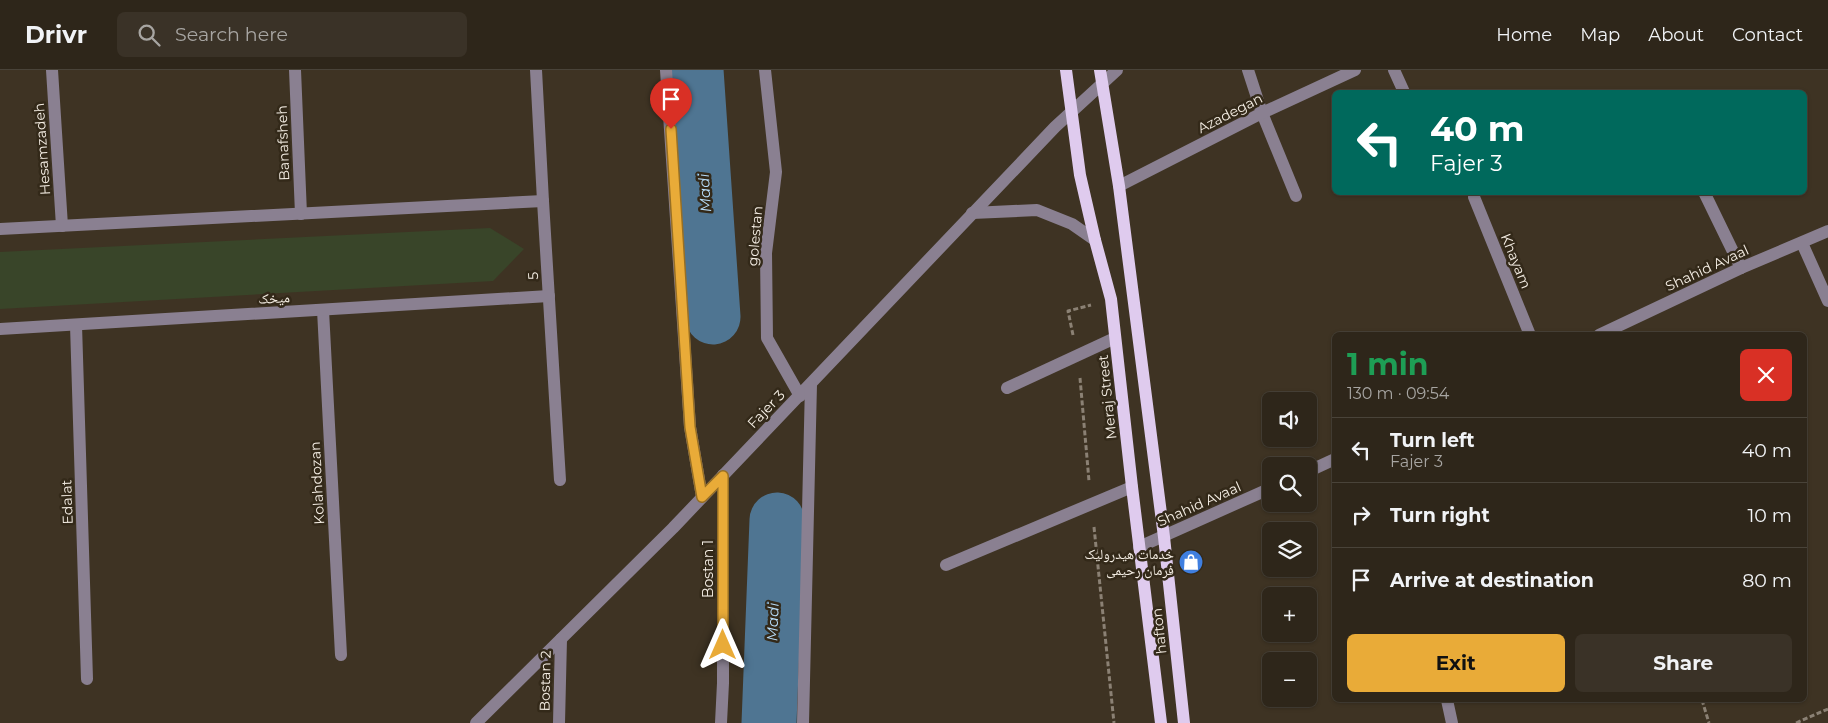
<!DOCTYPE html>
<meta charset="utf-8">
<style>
:root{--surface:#2e261a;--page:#3a3227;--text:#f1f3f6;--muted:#a7a5a2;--line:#494339;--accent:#e9ab38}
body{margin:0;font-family:Montserrat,"Noto Naskh Arabic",sans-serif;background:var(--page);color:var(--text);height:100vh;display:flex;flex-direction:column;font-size:19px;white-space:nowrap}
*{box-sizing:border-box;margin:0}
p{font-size:16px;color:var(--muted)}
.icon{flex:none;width:28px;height:28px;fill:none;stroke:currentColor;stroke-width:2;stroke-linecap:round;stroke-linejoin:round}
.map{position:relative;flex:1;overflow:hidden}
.panel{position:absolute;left:1332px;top:262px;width:475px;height:370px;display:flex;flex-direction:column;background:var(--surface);border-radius:8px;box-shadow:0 1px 4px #0004,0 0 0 1px var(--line)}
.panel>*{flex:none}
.hud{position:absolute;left:1332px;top:20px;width:475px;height:105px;border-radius:8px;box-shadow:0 1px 4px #0004,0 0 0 1px var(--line);background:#00695c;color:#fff;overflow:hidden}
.tools{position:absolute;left:1262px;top:322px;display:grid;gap:10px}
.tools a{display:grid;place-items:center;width:55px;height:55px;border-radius:8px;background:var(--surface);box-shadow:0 1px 4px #0004,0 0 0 1px var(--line);font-size:25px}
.pin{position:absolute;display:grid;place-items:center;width:42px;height:42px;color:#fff;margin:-51px -21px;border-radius:50% 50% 50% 0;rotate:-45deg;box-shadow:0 0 5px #0007}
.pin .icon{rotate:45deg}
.me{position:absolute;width:55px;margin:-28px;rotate:0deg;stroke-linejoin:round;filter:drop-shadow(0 0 4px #0008)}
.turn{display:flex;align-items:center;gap:18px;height:105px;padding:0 15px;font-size:22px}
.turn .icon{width:65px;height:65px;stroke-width:2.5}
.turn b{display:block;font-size:35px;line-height:42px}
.round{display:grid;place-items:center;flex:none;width:52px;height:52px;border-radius:8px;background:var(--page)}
.head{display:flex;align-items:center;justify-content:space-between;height:85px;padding:0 15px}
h1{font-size:30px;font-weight:700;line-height:38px;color:#1e9e55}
.cta{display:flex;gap:10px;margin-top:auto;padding:10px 15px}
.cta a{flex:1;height:58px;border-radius:8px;background:var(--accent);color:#111;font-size:20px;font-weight:700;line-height:58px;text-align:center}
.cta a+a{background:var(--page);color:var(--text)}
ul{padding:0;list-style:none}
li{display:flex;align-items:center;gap:15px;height:65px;padding:0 15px;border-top:1px solid var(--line)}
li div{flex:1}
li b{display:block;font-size:19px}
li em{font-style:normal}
header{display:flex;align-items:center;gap:30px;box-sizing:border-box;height:70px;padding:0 25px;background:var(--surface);border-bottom:1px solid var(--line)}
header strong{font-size:24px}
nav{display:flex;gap:28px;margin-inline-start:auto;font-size:18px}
.search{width:350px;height:45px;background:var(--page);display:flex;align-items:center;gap:12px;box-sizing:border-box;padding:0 18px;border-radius:8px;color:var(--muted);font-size:19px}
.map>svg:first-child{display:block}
.park{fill:#394529}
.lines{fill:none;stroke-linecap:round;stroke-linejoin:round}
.river{stroke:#4f7592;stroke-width:55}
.path{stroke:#8b8174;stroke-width:3;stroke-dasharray:5 2.5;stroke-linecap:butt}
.minor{stroke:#8a8091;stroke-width:12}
.major{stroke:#dfcbee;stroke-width:12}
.route-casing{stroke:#976f24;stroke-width:12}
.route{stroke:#e9ab38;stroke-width:9}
.labels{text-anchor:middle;stroke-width:5;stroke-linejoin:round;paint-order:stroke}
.street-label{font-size:14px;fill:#f5eee4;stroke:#332919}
.poi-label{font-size:14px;fill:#f5eee4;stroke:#332919;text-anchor:end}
.water-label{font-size:15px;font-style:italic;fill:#b7dcf9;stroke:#332919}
</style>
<header>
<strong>Drivr</strong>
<div class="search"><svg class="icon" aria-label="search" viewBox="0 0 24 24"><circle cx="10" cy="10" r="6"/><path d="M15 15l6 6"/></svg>Search here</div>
<nav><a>Home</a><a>Map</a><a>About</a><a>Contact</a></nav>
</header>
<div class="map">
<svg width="1828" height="653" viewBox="0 0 1828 653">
<rect width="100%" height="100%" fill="#3e3323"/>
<polygon class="park" points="490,158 524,179 493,211 0,239 0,182"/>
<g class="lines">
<g class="river">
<polyline points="696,0 713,247"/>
<polyline points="769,653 777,450"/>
</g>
<g class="path">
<polyline points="1073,265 1068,241 1091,235"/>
<polyline points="1080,308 1089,411"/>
<polyline points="1094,457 1114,653"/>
<polyline points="1702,630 1709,653"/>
<polyline points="1796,653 1828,639"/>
</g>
<g class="minor">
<polyline points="52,0 62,156"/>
<polyline points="295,0 301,144"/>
<polyline points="536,0 543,131 560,410"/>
<polyline points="666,0 690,357 702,427"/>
<polyline points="765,0 776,102 766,183 767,268 800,326"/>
<polyline points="1248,0 1262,43 1296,126"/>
<polyline points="1394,0 1404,22"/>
<polyline points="1119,116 1262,43 1355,0"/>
<polyline points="1704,122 1741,198"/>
<polyline points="1474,127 1530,265"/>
<polyline points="972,143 1037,140 1072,154 1095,170"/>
<polyline points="0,159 543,131"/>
<polyline points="1802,173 1828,231"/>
<polyline points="323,240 341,585"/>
<polyline points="76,255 87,609"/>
<polyline points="0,259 549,226"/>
<polyline points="1599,265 1741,198 1828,161"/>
<polyline points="1007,318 1115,268"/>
<polyline points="1309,401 1335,389"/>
<polyline points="1139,477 1271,418"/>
<polyline points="946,495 1132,417"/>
<polyline points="1447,630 1452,653"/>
<polyline points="476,653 673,458 1055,57 1117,0"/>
<polyline points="559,653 561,569"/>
<polyline points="721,653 723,613 723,405"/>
<polyline points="803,653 811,314"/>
</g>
<g class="major">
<polyline points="1066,0 1080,105 1095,170 1111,229 1132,417 1161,653"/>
<polyline points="1100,0 1119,116 1164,467 1184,653"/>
</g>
</g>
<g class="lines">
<defs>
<polyline id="route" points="671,59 690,357 702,427 723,406 723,575"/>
</defs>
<use href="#route" class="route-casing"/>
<use href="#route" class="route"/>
</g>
<defs>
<symbol id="shop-disc" viewBox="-11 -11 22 22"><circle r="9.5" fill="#3f7fe0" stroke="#332919"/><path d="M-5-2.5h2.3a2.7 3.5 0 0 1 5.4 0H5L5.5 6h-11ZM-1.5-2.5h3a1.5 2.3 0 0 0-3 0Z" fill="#fff"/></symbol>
</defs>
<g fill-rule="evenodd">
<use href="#shop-disc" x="1177" y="478" width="28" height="28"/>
</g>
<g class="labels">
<g class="street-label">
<text transform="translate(1230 43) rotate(-27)" y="5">Azadegan</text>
<text transform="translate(283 73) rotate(-92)" y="5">Banafsheh</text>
<text transform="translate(42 79) rotate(-94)" y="5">Hesamzadeh</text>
<text transform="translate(755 166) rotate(-85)" y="5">golestan</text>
<text transform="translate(1516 191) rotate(68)" y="5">Khayam</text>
<text transform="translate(1707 198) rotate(-25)" y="5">Shahid Avaal</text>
<text transform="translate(533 206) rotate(-94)" y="5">5</text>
<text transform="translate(274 228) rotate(-3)" y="5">میخک</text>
<text transform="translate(1107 327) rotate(-96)" y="5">Meraj Street</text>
<text transform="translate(766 339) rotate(-46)" y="5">Fajer 3</text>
<text transform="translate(317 413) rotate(-93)" y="5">Kolahdozan</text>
<text transform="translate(67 432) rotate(-92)" y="5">Edalat</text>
<text transform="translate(1199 434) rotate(-24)" y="5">Shahid Avaal</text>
<text transform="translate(708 499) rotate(-90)" y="5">Bostan 1</text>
<text transform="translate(1159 561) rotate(-96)" y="5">hafton</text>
<text transform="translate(545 611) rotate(-89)" y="5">Bostan 2</text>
</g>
<g class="poi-label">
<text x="1174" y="489">خدمات هیدرولیک<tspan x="1174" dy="16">فرمان رحیمی</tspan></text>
</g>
<g class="water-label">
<text transform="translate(705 123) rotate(-94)" y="5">Madi</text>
<text transform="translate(773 552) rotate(-88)" y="5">Madi</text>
</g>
</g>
</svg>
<div class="tools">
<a><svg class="icon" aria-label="sound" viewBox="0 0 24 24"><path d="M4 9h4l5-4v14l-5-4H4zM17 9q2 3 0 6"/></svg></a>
<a><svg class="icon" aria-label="search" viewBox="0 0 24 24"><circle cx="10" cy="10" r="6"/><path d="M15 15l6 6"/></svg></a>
<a><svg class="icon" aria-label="layers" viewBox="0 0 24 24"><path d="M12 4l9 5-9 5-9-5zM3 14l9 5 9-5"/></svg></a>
<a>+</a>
<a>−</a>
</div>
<div class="pin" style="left:671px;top:59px;background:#d93025"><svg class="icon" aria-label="arrive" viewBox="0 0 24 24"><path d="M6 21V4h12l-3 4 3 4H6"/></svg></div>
<svg class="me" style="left:723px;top:575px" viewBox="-20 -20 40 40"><path d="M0-17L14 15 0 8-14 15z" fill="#e9ab38" stroke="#fff" stroke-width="4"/></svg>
<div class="hud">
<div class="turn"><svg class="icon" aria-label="left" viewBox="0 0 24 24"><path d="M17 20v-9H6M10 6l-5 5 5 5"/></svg><div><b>40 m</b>Fajer 3</div></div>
</div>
<section class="panel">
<div class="head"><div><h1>1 min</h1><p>130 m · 09:54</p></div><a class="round" style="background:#d93025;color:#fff"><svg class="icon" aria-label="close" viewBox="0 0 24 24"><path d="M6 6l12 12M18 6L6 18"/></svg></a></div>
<ul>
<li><svg class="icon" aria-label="left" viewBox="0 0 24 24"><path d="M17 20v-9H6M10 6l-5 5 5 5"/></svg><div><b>Turn left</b><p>Fajer 3</p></div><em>40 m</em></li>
<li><svg class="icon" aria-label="right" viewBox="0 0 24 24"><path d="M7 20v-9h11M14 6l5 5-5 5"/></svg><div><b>Turn right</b></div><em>10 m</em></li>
<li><svg class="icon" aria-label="arrive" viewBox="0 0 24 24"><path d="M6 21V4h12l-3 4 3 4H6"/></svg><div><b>Arrive at destination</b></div><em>80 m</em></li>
</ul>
<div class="cta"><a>Exit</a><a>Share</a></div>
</section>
</div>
